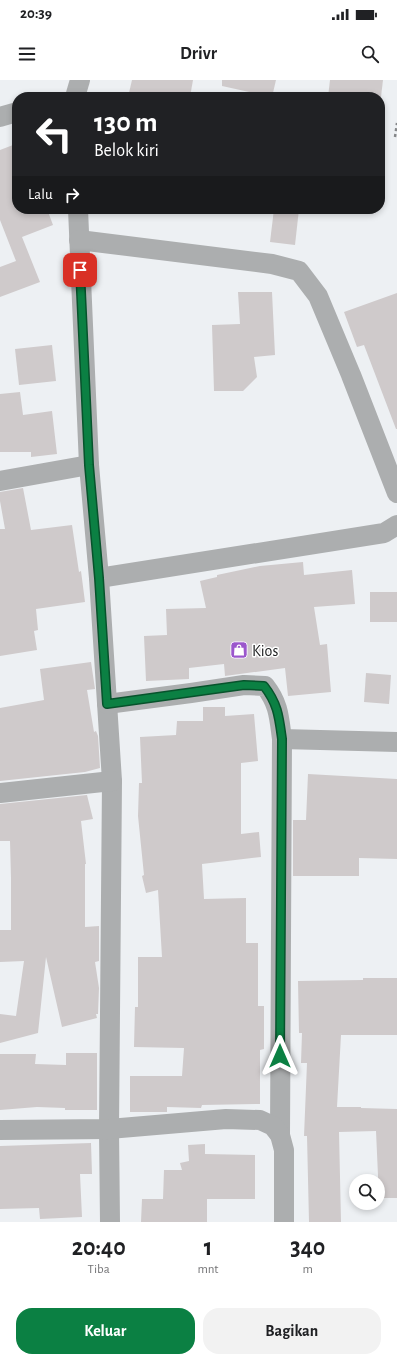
<!DOCTYPE html>
<html lang="id">
<style>
:root{--surface:#fff;--page:#f2f2f2;--text:#202124;--muted:#757577;--accent:#0b8043}
body{margin:0;font-family:"Alegreya Sans",sans-serif;background:var(--page);color:var(--text);height:100vh;display:flex;flex-direction:column;font-size:15px;white-space:nowrap}
*{box-sizing:border-box;margin:0}
p{font-size:13px;color:var(--muted)}
.icon{flex:none;width:22px;height:22px;fill:none;stroke:currentColor;stroke-width:2;stroke-linecap:round;stroke-linejoin:round}
.map{position:relative;height:1142px;overflow:hidden}
.side{display:flex;flex-direction:column;background:var(--surface);flex:1}
.side>*{flex:none}
.hud{position:absolute;left:12px;top:12px;width:373px;height:122px;border-radius:16px;box-shadow:0 2px 6px #0003;background:#202124;color:#fff;overflow:hidden}
.tools{position:absolute;left:349px;top:1094px;display:grid;gap:8px}
.tools a{display:grid;place-items:center;width:36px;height:36px;border-radius:50%;background:var(--surface);box-shadow:0 2px 6px #0003;font-size:20px}
.pin{position:absolute;display:grid;place-items:center;width:34px;height:34px;color:#fff;margin:-17px;border-radius:8px;box-shadow:0 2px 6px #0006}
.me{position:absolute;width:44px;margin:-22px;rotate:0deg;stroke-linejoin:round;filter:drop-shadow(0 0 3px #0008)}
.turn{display:flex;align-items:center;gap:14px;height:84px;padding:0 16px;font-size:18px}
.turn .icon{width:52px;height:52px;stroke-width:2.5}
.turn b{display:block;font-size:28px;line-height:34px}
.then{display:flex;align-items:center;height:38px;padding:0 16px;background:#0003;gap:8px;font-size:15px}
.eta{display:flex;justify-content:space-evenly;align-items:center;height:68px;text-align:center}
.eta b{font-size:24px;font-weight:700;line-height:28px}
.primary-button{display:flex;gap:8px;margin-top:auto;padding:8px 16px}
.primary-button a{flex:1;height:46px;border-radius:16px;background:var(--accent);color:#fff;font-size:16px;font-weight:700;line-height:46px;text-align:center}
.primary-button a+a{background:var(--page);color:var(--text)}
.status{display:flex;justify-content:space-between;align-items:center;height:28px;padding:0 20px;background:var(--surface);direction:ltr}
.status svg{height:11px;fill:currentColor}
header{display:flex;justify-content:space-between;align-items:center;height:52px;padding:0 16px;background:var(--surface);font-size:18px;font-weight:700}
.map>svg:first-child{display:block}
.building{fill:#cfcacb}
.lines{fill:none;stroke-linecap:round;stroke-linejoin:round}
.path{stroke:#858789;stroke-width:2.5;stroke-dasharray:3 3;stroke-linecap:butt}
.minor{stroke:#acaeaf;stroke-width:20}
.route-casing{stroke:#07532c;stroke-width:10}
.route{stroke:#0b8043;stroke-width:7}
.labels{text-anchor:middle;stroke-width:3;stroke-linejoin:round;paint-order:stroke}
.poi-label{font-size:16px;fill:#212223;stroke:#fff;text-anchor:start}
</style>
<div class="status"><b>20:39</b><svg viewBox="0 0 49 12"><path d="M0 12V9h3v3zM5 12V6h3v6zM10 12V3h3v9zM15 12V0h3v12zM26 1h20v11H26zM47 4h2v5h-2z"/></svg></div>
<header><svg class="icon" aria-label="menu" viewBox="0 0 24 24"><path d="M4 6h16M4 12h16M4 18h16"/></svg>Drivr<svg class="icon" aria-label="search" viewBox="0 0 24 24"><circle cx="10" cy="10" r="6"/><path d="M15 15l6 6"/></svg></header>
<div class="map">
<svg width="397" height="1142" viewBox="0 0 397 1142">
<rect width="100%" height="100%" fill="#edf0f3"/>
<g class="building">
<polygon points="132,0 193,0 190,17 128,17"/>
<polygon points="222,0 276,0 272,17 222,6"/>
<polygon points="330,0 383,0 381,17 328,17"/>
<polygon points="13,65 17,76 17,129 47,129 53,145 22,157 40,202 0,217 0,187 16,181 0,140 0,70"/>
<polygon points="274,129 299,129 295,165 270,162"/>
<polygon points="238,212 272,212 275,275 254,277 257,297 243,311 214,311 212,245 240,244"/>
<polygon points="397,213 397,349 396,349 364,265 357,267 344,232"/>
<polygon points="52,265 56,301 19,305 15,269"/>
<polygon points="20,312 23,335 52,331 57,374 31,377 31,372 0,372 0,314"/>
<polygon points="23,408 31,450 72,445 79,492 81,491 85,522 36,529 38,550 34,551 37,570 0,576 0,449 5,449 0,421 0,412"/>
<polygon points="303,482 304,495 352,490 355,524 314,527 320,565 327,564 331,612 288,616 285,588 225,596 224,584 189,588 189,599 146,601 144,556 167,555 166,529 206,528 200,501 217,497 217,495 260,486"/>
<rect x="370" y="512" width="27" height="30"/>
<polygon points="91,582 95,609 87,610 94,652 96,651 98,656 100,688 85,692 0,701 0,628 44,620 40,589"/>
<polygon points="366,593 391,595 389,624 364,622"/>
<polygon points="203,627 225,627 225,636 254,634 258,681 241,683 241,754 259,752 261,777 202,784 204,819 246,818 246,863 258,863 258,926 264,926 264,969 260,970 260,1024 202,1025 201,1028 167,1027 167,1032 130,1032 130,996 182,996 184,968 134,967 135,927 138,927 138,877 162,877 158,810 146,813 142,796 144,795 138,736 139,703 142,703 140,657 176,655 177,641 203,641"/>
<polygon points="308,694 397,699 397,779 359,778 359,796 293,796 293,740 306,740"/>
<polygon points="87,715 93,739 81,741 86,784 85,784 85,847 99,846 99,881 95,882 99,908 98,934 96,934 97,938 62,947 46,877 38,953 0,963 0,934 16,936 24,881 0,882 0,850 11,850 11,798 10,761 0,761 0,724"/>
<polygon points="363,898 397,898 397,955 341,955 337,1027 361,1027 361,1028 397,1029 397,1118 379,1118 376,1051 339,1052 341,1142 309,1142 307,1056 304,1056 307,983 301,983 302,953 299,953 298,901 363,900"/>
<polygon points="66,973 97,973 97,1030 65,1030 65,1028 37,1027 0,1030 0,974 36,974 35,984 66,985"/>
<polygon points="91,1063 92,1094 80,1094 82,1137 40,1139 39,1128 0,1129 0,1066"/>
<polygon points="205,1064 205,1074 255,1075 255,1119 207,1119 207,1142 141,1142 142,1119 163,1119 164,1090 182,1090 180,1083 189,1081 188,1065"/>
</g>
<g class="lines">
<polyline class="path" points="395,57 397,43"/>
<g class="minor">
<polyline points="75,17 80,0"/>
<polyline points="0,37 17,32"/>
<polyline points="78,129 89,385 99,498 112,701 109,1049 110,1142"/>
<polyline points="79,160 272,184 299,191 318,216 351,295 397,413"/>
<polyline points="0,401 89,385"/>
<polyline points="99,498 384,453 397,445"/>
<path d="M107 624 191 613 244 605 265 606C279 624 279 637 282 659L280 1055"/>
<polyline points="282,659 397,662"/>
<polyline points="0,713 112,701"/>
<polyline points="0,1050 109,1049 226,1039 260,1040 273,1046 280,1055 284,1070 284,1142"/>
</g>
</g>
<g class="lines">
<defs>
<path id="route" d="M80 190 89 385 99 498 107 624 244 605 264 606C278 624 279 637 282 659L280 976"/>
</defs>
<use href="#route" class="route-casing"/>
<use href="#route" class="route"/>
</g>
<defs>
<symbol id="shop-square" viewBox="-11 -11 22 22"><rect x="-9" y="-9" width="18" height="18" rx="4" fill="#9b57cc" stroke="#fff"/><path d="M-5-2.5h2.3a2.7 3.5 0 0 1 5.4 0H5L5.5 6h-11ZM-1.5-2.5h3a1.5 2.3 0 0 0-3 0Z" fill="#fff"/></symbol>
</defs>
<g fill-rule="evenodd">
<use href="#shop-square" x="229" y="560" width="20" height="20"/>
</g>
<g class="labels">
<g class="poi-label">
<text x="252" y="576">Kios</text>
</g>
</g>
</svg>
<div class="tools">
<a><svg class="icon" aria-label="search" viewBox="0 0 24 24"><circle cx="10" cy="10" r="6"/><path d="M15 15l6 6"/></svg></a>
</div>
<div class="pin" style="left:80px;top:190px;background:#d93025"><svg class="icon" aria-label="arrive" viewBox="0 0 24 24"><path d="M6 21V4h12l-3 4 3 4H6"/></svg></div>
<svg class="me" style="left:280px;top:976px" viewBox="-20 -20 40 40"><path d="M0-17L14 15 0 8-14 15z" fill="#0b8043" stroke="#fff" stroke-width="4"/></svg>
<div class="hud">
<div class="turn"><svg class="icon" aria-label="left" viewBox="0 0 24 24"><path d="M17 20v-9H6M10 6l-5 5 5 5"/></svg><div><b>130 m</b>Belok kiri</div></div>
<div class="then">Lalu<svg class="icon" aria-label="right" viewBox="0 0 24 24"><path d="M7 20v-9h11M14 6l5 5-5 5"/></svg></div>
</div>
</div>
<section class="side">
<div class="eta">
<div><b>20:40</b><p>Tiba</p></div>
<div><b>1</b><p>mnt</p></div>
<div><b>340</b><p>m</p></div>
</div>
<div class="primary-button"><a>Keluar</a><a>Bagikan</a></div>
</section>
